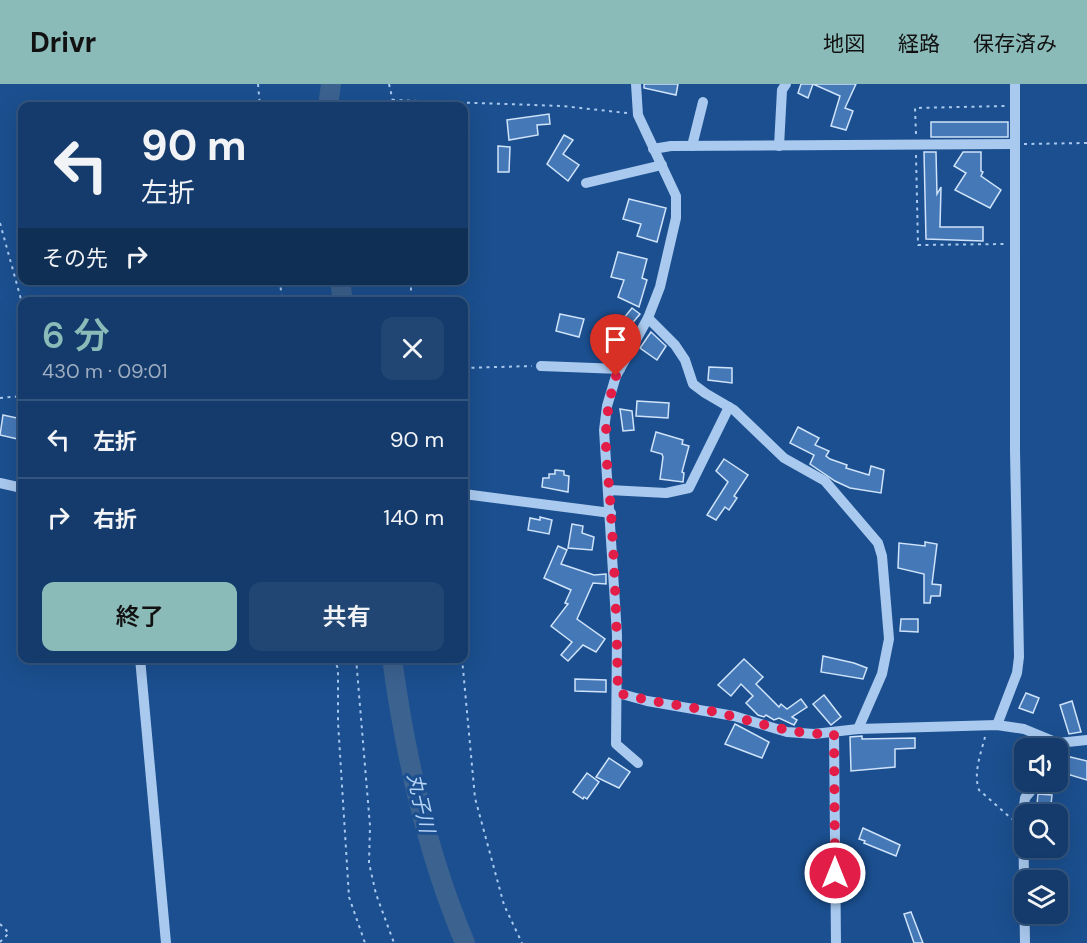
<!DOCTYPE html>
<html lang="ja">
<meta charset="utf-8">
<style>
:root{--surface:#143b6b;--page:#214673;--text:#f1f3f6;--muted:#9dadc1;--line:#33557e;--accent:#8bbbb9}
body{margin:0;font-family:"DM Sans","Noto Sans JP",sans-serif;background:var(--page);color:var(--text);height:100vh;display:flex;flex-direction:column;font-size:22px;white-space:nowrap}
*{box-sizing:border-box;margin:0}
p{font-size:20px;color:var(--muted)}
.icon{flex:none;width:33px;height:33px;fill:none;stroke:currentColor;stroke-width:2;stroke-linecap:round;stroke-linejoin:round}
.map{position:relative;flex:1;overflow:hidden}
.side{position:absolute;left:18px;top:213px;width:450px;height:366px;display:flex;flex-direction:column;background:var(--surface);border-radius:12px;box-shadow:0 6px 24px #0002,0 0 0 2px var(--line)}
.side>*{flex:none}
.hud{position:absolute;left:18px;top:18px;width:450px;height:183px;border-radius:12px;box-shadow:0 6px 24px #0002,0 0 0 2px var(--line);background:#143b6b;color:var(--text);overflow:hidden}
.fabs{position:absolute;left:1014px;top:654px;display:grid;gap:12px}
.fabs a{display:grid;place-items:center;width:54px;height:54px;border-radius:12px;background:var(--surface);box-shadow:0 6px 24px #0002,0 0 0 2px var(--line);font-size:30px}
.pin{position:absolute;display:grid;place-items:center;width:51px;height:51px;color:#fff;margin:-62px -26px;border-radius:50% 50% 50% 0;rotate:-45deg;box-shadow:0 0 6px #0007}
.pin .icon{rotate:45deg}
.me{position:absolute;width:66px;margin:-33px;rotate:0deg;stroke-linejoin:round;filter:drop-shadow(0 0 4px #0008)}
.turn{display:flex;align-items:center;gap:21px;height:126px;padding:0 24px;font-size:27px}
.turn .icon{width:78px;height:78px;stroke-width:2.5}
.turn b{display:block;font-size:42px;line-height:51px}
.then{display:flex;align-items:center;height:57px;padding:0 24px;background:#0003;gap:12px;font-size:22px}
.round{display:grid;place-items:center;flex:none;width:63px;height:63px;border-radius:12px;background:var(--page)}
.overview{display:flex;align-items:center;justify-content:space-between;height:102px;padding:0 24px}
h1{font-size:36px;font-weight:600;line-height:45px;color:var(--accent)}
.primary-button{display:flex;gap:12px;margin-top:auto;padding:12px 24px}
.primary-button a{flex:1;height:69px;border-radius:12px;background:var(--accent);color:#111;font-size:24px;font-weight:600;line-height:69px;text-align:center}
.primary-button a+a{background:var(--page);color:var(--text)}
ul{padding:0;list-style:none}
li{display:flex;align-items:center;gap:18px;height:78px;padding:0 24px;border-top:2px solid var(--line)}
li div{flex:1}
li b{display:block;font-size:22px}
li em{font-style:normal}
header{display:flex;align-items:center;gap:36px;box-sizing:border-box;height:84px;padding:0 30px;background:var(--accent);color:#111}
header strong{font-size:28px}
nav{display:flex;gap:33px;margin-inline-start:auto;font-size:21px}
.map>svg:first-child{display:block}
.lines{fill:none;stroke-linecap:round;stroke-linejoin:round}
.river{stroke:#3c6290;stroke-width:20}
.building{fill:#4478b7;stroke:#cfe3fa;stroke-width:1.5}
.path{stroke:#a9c9ee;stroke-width:2;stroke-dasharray:3 4.5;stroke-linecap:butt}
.minor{stroke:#a9c9ee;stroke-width:10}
.route{stroke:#e11d48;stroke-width:10;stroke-dasharray:0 18}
.labels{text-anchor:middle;stroke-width:6;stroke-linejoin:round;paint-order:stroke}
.water-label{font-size:20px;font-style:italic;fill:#b5d3f5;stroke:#1b4f8f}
</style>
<header>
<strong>Drivr</strong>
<nav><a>地図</a><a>経路</a><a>保存済み</a></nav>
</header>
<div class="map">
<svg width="1087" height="859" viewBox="0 0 1087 859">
<rect width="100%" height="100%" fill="#1b4f8f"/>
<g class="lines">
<g class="river">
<polyline points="328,22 331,0"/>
<polyline points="340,196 343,218"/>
<path d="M392 574C405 671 427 769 465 859"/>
</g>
</g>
<g class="building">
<polygon points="644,0 678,0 676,11 644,4"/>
<polygon points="801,0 856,0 845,24 853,27 846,46 831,42 840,12 813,0 808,14 798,9"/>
<polygon points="549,30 550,40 537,41 538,51 509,56 507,36"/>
<rect x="931" y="38" width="77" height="15"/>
<polygon points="564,51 573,56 563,70 579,81 568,97 547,80"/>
<polygon points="498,62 510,63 509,88 498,88"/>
<polygon points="924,68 936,68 937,110 941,103 940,143 983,143 983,157 926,155"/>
<polygon points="963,68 981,68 981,87 983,88 981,92 1001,106 990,124 955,106 966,89 954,82"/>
<polygon points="629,115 666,124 657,158 637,152 641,140 623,135"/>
<polygon points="618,168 647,175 642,194 647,196 639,223 618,213 624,196 611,193"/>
<polygon points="632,224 640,230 613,262 606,256"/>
<polygon points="560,230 584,235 579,253 556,247"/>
<polygon points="651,248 666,262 657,276 640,264"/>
<polygon points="709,283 732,284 732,299 708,296"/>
<polygon points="637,317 669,319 668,334 636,332"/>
<polygon points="620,325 632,327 634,346 623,347"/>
<polygon points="3,331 22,335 22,356 0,351"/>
<polygon points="798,343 819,354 815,361 829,367 826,372 830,375 847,381 846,384 869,391 871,382 884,386 881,409 850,404 835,397 810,380 814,371 790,359"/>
<polygon points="656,348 683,356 682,360 689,362 682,388 684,389 683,398 660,395 663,373 662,370 651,367"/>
<polygon points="724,375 748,391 734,412 737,414 729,426 725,423 716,436 707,431 728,398 716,387"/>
<polygon points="555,386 564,387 564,391 569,392 568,408 542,403 543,394 549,394 549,390 555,390"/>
<polygon points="540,433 552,436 549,450 528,446 530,434 540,436"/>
<polygon points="572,440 583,442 582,449 594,453 592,466 568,464"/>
<polygon points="925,458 937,460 932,500 941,501 940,512 931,512 930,519 924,519 924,490 898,484 899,459 925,462"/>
<polygon points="558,462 567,466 561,480 594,491 606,490 606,500 593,499 577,535 605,555 596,568 583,561 568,577 561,571 572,558 551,542 568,520 565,519 571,506 544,494"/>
<polygon points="901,535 918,535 918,548 900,547"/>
<polygon points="823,572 854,579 867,584 863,595 821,588"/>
<polygon points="744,575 763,593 756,600 779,623 781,620 787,625 801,615 807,623 792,633 797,636 794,641 779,634 774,636 766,631 764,633 758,631 746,619 753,612 741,600 731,612 718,601"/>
<polygon points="575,595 606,596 606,608 575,607"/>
<polygon points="1026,609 1039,614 1033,629 1019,624"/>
<polygon points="824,611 841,633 831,641 813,620"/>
<polygon points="1072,617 1081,648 1069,650 1060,621"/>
<polygon points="735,640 769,658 762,674 725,660"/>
<polygon points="862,652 862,655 915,654 915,664 895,665 895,683 851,687 850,653"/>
<polygon points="1058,670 1087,677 1087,696 1067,690 1065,699 1058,697"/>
<polygon points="609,674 630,688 619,704 596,693"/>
<polygon points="587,689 599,698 587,715 584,713 583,715 573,708"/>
<polygon points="1038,710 1052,711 1050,730 1036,730"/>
<polygon points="863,744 900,761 896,772 864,759 865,757 859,755"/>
<polygon points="911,828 923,859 914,859 904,830"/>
</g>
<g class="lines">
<g class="path">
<polyline points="258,0 260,22"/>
<polyline points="389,0 394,22"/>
<polyline points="392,16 562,22 627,29"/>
<polyline points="916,50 915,24 1006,22"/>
<polyline points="1024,60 1087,59"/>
<polyline points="916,71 918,161 1005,160"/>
<polyline points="0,139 22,219"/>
<polyline points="280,196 282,218"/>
<polyline points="411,196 411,218"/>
<polyline points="464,284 532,282"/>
<polyline points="0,314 22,312"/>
<polyline points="334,574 338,585 338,638 349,813 365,859"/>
<polyline points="356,574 370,742 369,779 376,810 394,859"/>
<polyline points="462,574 475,714 504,821 522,859"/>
<path d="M985 653C981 669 973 689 979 706L1012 735"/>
<polyline points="0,840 9,849 0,858"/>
</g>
<g class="minor">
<polyline points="636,0 638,31 676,112 676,134 660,203 648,234 616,292 607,322 604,346 617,551 616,660 638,679"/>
<polyline points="692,62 703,18"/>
<polyline points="779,62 782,6 786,0"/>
<polyline points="653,65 671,62 1015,60"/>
<polyline points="586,99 662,81"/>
<polyline points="648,234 675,261 685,276 693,300 705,309 734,326 784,374 825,397 878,459 882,472 889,555 882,590 858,645"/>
<polyline points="541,282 620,285"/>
<polyline points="0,399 22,404"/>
<polyline points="609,406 666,409 689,404 729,323"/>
<polyline points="464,410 611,429"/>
<polyline points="140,574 166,859"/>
<polyline points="618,609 647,617 734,632 787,648 814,650 858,645 997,641 1024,645 1058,659 1087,656"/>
<polyline points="997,641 1017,589 1019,573 1015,367 1015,0"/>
<polyline points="834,650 836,859"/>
<polyline points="1025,859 1023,730 1025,714 1038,698"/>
</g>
</g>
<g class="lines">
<path class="route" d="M616 292C599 348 608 374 611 429 615 489 617 549 618 609 657 620 697 622 735 633 769 642 798 651 834 650L835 789"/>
</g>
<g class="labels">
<g class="water-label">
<text transform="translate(421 719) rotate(77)" y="7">丸子川</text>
</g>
</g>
</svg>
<div class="fabs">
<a><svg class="icon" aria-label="sound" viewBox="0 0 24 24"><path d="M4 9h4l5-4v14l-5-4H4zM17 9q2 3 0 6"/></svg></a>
<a><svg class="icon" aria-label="search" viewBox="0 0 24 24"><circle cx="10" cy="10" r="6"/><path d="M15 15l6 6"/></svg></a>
<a><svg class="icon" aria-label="layers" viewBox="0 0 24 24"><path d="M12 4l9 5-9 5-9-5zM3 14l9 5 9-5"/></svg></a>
</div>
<div class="pin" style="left:616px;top:292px;background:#d93025"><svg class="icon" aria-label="arrive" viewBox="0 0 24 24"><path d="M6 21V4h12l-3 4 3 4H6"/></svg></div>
<svg class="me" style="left:835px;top:789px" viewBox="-20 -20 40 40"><circle r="17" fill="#e11d48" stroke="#fff" stroke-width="3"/><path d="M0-11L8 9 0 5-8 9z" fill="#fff"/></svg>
<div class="hud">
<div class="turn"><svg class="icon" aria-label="left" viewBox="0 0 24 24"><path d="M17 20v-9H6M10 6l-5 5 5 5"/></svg><div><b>90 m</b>左折</div></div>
<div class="then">その先<svg class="icon" aria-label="right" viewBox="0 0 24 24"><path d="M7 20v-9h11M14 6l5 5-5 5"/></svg></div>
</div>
<section class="side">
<div class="overview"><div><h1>6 分</h1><p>430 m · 09:01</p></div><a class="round"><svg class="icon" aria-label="close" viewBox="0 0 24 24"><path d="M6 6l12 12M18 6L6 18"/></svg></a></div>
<ul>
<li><svg class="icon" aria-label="left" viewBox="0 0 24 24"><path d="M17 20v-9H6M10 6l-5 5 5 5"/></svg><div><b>左折</b></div><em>90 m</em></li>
<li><svg class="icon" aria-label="right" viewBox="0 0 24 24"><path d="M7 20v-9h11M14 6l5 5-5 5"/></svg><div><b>右折</b></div><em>140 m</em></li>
</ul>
<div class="primary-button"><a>終了</a><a>共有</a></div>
</section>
</div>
